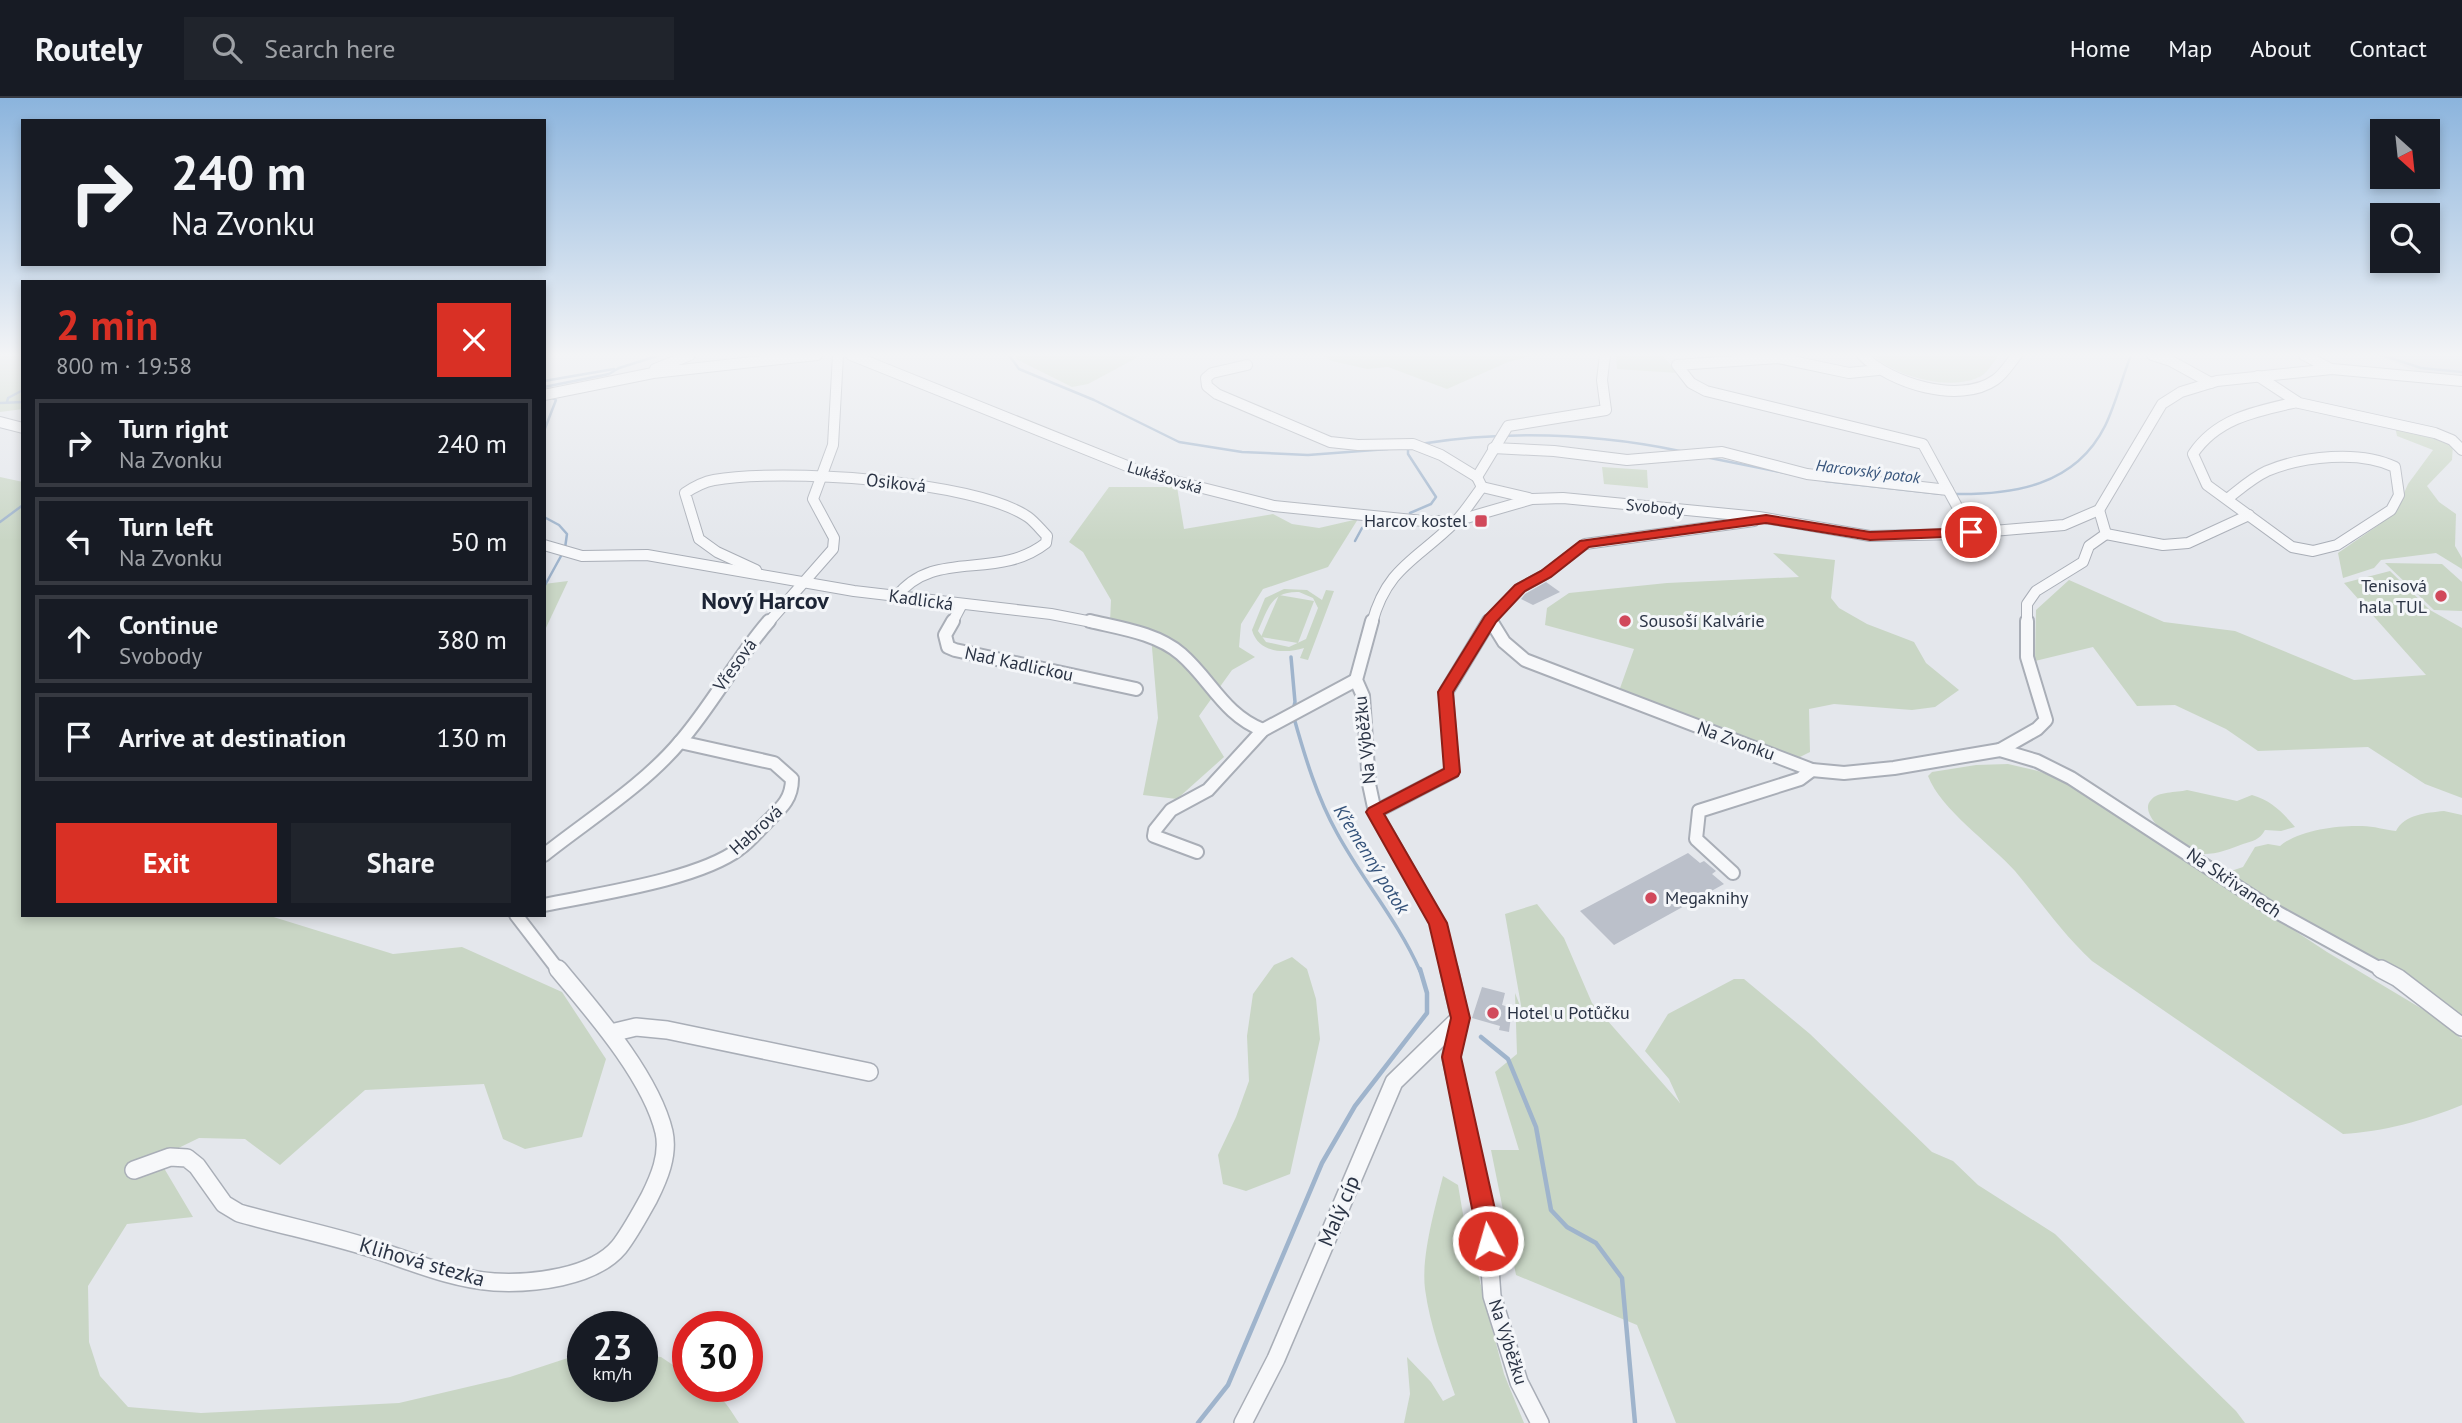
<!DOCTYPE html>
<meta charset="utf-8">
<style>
:root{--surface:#171b24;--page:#20242c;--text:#f1f3f6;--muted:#9ea1a6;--line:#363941;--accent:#d93025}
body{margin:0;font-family:"PT Sans",sans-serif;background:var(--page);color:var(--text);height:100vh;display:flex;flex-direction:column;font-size:26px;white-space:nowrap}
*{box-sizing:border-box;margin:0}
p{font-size:23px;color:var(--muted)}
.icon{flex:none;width:38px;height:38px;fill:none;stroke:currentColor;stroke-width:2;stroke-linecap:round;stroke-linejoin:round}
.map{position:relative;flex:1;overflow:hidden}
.sheet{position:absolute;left:21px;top:182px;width:525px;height:637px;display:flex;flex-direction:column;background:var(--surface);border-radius:0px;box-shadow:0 4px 10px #0003}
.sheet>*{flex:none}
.top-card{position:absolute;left:21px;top:21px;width:525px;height:147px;border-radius:0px;box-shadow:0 4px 10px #0003;background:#171b24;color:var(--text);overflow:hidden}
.needle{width:46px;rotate:153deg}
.controls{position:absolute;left:2370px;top:21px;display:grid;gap:14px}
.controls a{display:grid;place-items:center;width:70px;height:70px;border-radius:0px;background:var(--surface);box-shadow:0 4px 10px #0003;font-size:35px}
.speed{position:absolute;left:567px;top:1213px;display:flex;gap:14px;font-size:35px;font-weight:700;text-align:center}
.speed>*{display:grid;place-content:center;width:91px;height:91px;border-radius:50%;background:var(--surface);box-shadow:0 4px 10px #0003;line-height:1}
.speed small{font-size:18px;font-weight:400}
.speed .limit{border:10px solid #d22;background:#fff;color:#111}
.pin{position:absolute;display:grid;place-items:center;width:60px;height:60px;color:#fff;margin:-30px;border:4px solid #fff;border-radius:50%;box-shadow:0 2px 7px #0007}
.me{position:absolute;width:77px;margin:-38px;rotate:354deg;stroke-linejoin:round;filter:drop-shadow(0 0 5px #0008)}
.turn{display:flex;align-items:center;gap:24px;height:147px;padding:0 35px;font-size:32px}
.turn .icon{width:91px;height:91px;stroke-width:2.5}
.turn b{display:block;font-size:49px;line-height:60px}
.round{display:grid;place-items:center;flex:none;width:74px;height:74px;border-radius:0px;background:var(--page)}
.overview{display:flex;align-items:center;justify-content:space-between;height:119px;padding:0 35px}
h1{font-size:42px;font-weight:600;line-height:52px;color:var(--accent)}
.primary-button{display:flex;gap:14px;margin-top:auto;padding:14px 35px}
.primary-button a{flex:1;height:80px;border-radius:0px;background:var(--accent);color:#fff;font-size:28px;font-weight:600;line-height:80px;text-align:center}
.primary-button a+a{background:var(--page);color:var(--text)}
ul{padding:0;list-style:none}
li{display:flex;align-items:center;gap:21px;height:88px;margin:0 14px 10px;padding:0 21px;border:4px solid var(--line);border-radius:0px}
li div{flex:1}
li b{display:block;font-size:26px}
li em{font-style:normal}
header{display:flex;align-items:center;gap:42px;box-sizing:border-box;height:98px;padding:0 35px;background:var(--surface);border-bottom:2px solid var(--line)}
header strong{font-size:33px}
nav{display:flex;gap:38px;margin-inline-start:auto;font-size:24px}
.search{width:490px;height:63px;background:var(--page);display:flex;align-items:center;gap:18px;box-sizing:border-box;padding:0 24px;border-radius:0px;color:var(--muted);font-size:26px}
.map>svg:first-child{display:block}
.built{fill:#d2d6de}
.green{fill:#c9d6c5;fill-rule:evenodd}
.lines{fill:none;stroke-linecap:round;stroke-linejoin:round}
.stream-far2{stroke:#9fb4cc;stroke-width:2.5}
.stream-far1{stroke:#9fb4cc;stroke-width:3.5}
.stream{stroke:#9fb4cc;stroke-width:4.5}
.building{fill:#bbc0ca}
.street-far2-casing{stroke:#a9aeb7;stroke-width:12}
.street-far1-casing{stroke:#a9aeb7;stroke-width:16}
.street-casing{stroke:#a9aeb7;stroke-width:20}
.street-far2{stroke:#f7f8fa;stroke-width:10}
.street-far1{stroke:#f7f8fa;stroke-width:12}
.street{stroke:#f7f8fa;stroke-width:17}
.route{fill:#d93025;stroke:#8d1f18;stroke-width:2}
.poi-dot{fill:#d1495b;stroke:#f4f6f9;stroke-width:2.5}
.labels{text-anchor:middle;stroke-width:6;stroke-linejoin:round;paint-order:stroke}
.far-water-label{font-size:16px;font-style:italic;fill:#34527a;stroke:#f4f6f9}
.far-street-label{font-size:16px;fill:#2b3445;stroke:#f4f6f9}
.street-label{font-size:18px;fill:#2b3445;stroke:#f4f6f9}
.poi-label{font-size:18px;fill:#2b3445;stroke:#f4f6f9;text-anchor:start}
.water-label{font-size:19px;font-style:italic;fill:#34527a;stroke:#f4f6f9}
.near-street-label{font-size:21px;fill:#2b3445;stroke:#f4f6f9}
.district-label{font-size:24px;font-weight:bold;fill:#1d2536;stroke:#f4f6f9}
</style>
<header>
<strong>Routely</strong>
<div class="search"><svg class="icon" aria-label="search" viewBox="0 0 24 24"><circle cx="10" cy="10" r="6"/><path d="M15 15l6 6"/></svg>Search here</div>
<nav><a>Home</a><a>Map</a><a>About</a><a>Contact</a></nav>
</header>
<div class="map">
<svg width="2462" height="1325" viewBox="0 0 2462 1325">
<rect width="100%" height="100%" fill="#e4e7ec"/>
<polygon class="built" points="2377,257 2462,257 2462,280 2420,275"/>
<g class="green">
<polygon points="0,257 23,257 23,311 0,314"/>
<polygon points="1015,257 1142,257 1088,286 1072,289 1016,261"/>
<polygon points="1323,257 1534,257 1508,264 1447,291 1388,269 1367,271 1332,263"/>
<polygon points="1616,257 1663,257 1677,275 1617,271"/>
<path d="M1873 257H1999C1994 263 1988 274 1981 278 1953 294 1895 279 1873 257Z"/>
<polygon points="2395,328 2453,346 2452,362 2427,388 2439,404 2456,416 2455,448 2462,460 2462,471 2436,455 2381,462 2374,470 2343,480 2338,455 2380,426 2397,411 2408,386 2433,352 2397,338"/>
<polygon points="1602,369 1647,372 1648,390 1604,386"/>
<path d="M0 379 23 384V817H267L393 856 462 849 562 894 606 961 582 1039 525 1051 503 1041 484 986 365 992 280 1067 245 1041 199 1040 158 1060 193 1119 127 1126 88 1188 89 1244 100 1278 128 1309 201 1315 399 1305 510 1279 583 1255V1288H642V1257L661 1259 688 1277V1288C717 1288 724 1302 739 1325H0Z"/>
<polygon points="1109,389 1177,389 1184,431 1273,416 1292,426 1319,430 1358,421 1328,469 1263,491 1241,526 1239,549 1255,559 1232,572 1199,618 1224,659 1177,701 1143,697 1158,620 1151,538 1110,524 1111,502 1083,454 1069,444"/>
<polygon points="1773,455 1835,462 1831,500 1839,510 1867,526 1914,544 1926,565 1959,592 1935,609 1912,612 1834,606 1809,611 1810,654 1796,661 1619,593 1634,551 1545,527 1547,510 1569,495 1667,485 1799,479"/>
<polygon points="2385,465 2442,466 2462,484 2462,513 2434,512"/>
<polygon points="2390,473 2430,512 2462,530 2462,700 2425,686 2368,649 2258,653 2226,631 2175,607 2137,608 2093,549 2035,563 2036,512 2069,482 2164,524 2235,533 2354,582 2426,577 2344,485"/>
<polygon points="568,483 544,534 544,486"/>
<path d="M1284 491 1307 492 1322 502 1326 492 1334 493 1308 562 1300 560 1304 550C1285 556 1258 555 1252 532L1265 500ZM1299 494 1313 500 1318 510 1306 541 1289 549 1266 544 1258 533C1268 511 1271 493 1299 494Z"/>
<polygon points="1279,497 1314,503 1298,545 1261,539"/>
<path d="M2008 666 2038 673 2073 686 2327 854 2429 915 2462 941V1007C2426 1022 2382 1034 2343 1036L2092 863C2063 836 2041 804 2015 773 1990 745 1941 712 1928 678L1932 674 1976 667Z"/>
<path d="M2187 692 2237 703 2252 697C2272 703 2282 714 2295 729L2281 733 2265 732C2260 742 2252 743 2243 746 2230 751 2215 757 2201 756 2186 754 2135 719 2151 702 2158 693 2176 695 2187 692Z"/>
<path d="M2444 713 2462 717V925L2419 887 2335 838 2266 803 2228 774 2243 769 2255 749 2268 746 2280 748C2298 732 2339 727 2362 728 2374 728 2385 732 2396 733 2405 716 2426 715 2444 713Z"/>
<polygon points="1537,806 1564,840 1592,905 1680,1005 1669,981 1645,953 1668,916 1734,881 1744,881 1810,936 1932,1054 1953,1063 1978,1087 2055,1136 2236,1313 2245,1325 1676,1325 1637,1227 1516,1177 1491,1052 1519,1052 1495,974 1517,956 1515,895 1522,913 1505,816"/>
<polygon points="1292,859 1307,871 1316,901 1320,941 1290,1076 1246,1093 1223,1086 1218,1057 1236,1019 1249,983 1247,938 1253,896 1274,867"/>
<path d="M1443 1078 1458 1087 1464 1122 1504 1276 1524 1325H1404L1410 1296 1407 1259 1431 1284 1443 1303 1455 1297C1443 1262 1430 1228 1425 1191 1421 1159 1435 1110 1443 1078Z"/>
</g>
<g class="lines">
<g class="stream-far2">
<polyline points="1009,257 1019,271 1094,302 1179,344 1242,354 1308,357 1388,351"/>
<polyline points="2382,257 2421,270 2462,274"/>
<polyline points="544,283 614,271"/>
<polyline points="544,289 609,276 619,270 660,257"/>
<polyline points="7,304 8,300 23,292"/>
<polyline points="0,305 23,304"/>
<polyline points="544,333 556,302 550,299"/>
<path d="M1420 346C1508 332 1593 335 1680 353"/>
<polyline points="1408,349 1408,356 1436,399 1431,406 1410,415"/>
<polyline points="1705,359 1790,376"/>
<polyline points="1825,383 1942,396"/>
<path d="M1953 396C2013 397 2075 388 2105 328 2116 305 2122 280 2131 257"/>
<polyline points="544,419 559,427 567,436 565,450"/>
<polyline points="0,424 23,407"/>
<polyline points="1355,443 1362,430 1384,424"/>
<polyline points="544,489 561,458"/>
</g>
<g class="stream-far1">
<polyline points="1291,559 1295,604 1293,612"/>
<path d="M1294 620C1305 659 1317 699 1337 735 1363 783 1398 823 1420 873"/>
</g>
<g class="stream">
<polyline points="1481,939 1508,961 1536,1029 1551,1112 1567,1129 1596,1145 1622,1180 1635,1325"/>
<polyline points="1198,1325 1228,1287 1322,1065 1355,1008 1427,915 1427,895 1420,871"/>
</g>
</g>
<g class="building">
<polygon points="1546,484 1560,494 1533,507 1521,501 1525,496"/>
<polygon points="1688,755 1700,765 1704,763 1716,773 1712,776 1724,786 1614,847 1580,813"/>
<polygon points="1482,889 1505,895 1502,907 1512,910 1509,934 1499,932 1500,928 1472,920"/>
</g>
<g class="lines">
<defs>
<g id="street-far2">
<polyline points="851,257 1147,376 1274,408 1423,423 1456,423 1532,401 1563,400 1759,419 1870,438 1958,436 2064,427 2099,412 2162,306 2181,294 2217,283 2332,271 2462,283"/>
<path d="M1862 257C1890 285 1959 307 1995 282 2004 276 2010 265 2017 257"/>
<polyline points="2152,257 2171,263 2211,285"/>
<polyline points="2304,257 2331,271"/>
<polyline points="1247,267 1212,275 1206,280 1207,288 1217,296 1330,344 1358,347 1413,346 1441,357 1477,379"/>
<polyline points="655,271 690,257"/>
<polyline points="1878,272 1849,275 1778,260 1677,267 1691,285 1706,293 1923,346 1971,434"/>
<polyline points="2258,278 2299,305 2435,335 2452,342 2462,352"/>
<polyline points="544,297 653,275 817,257"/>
<polyline points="0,324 23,330"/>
<polyline points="1493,350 1554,353 1627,362 1722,354 1807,376 1948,392"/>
<polyline points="1477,379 1508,328 1606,312 1602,282 1605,257"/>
<polyline points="1482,389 1529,400"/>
<path d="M2227 401C2240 391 2252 380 2267 373 2303 358 2360 352 2395 369L2399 397 2391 412 2337 447 2313 453 2292 449 2207 387 2193 356C2217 320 2257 313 2297 304"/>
<polyline points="2106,436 2163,447 2188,445 2249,417"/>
<polyline points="544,447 582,458 647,457 854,493 1051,516 1097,525"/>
<path d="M756 472 717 454 699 441 685 395C694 389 703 384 714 382 780 370 974 382 1028 419 1035 424 1041 432 1047 438L1046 445C996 484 935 449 896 499"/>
<polyline points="1490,521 1492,525"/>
<polyline points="768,525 833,451 834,440 813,401 833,347 838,257"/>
<polyline points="952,525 961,508"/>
<path d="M1372 525C1387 469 1417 462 1455 424 1465 414 1473 401 1482 389L1477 379"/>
<polyline points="1488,525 1520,490 1546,476 1585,446 1754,423"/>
<polyline points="2027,525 2027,506 2036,493 2083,464 2089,448 2106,436 2099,412"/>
</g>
<g id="street-far1">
<polyline points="953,523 945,537 948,549 955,552 1136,591"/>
<path d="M1090 523C1119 530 1157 535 1181 556 1211 582 1224 617 1263 632"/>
<polyline points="1372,523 1356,582 1363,598 1369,686 1375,714 1438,825 1449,873"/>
<polyline points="1491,523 1504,544 1525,562 1812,672 1844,675 1894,670 2000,652 2037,663 2071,680 2273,812 2384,873"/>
<polyline points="2000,652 2037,631 2046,622 2027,559 2027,523"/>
<polyline points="1375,714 1452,674 1446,594 1489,523"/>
<polyline points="1197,754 1154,738 1155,732 1171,712 1208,692 1263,632 1356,582"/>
<path d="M544 757C588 722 644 687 680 644 713 606 736 561 769 523"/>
<polyline points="1733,775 1696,741 1699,713 1800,681 1812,672"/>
<path d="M544 807C596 796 698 782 739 751 749 744 757 734 766 725 780 711 792 702 792 681L774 665 680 644"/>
<polyline points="516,817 559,873"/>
</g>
<g id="street">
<polyline points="1449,871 1460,920 1451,959 1486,1116 1492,1198 1519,1284 1540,1325"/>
<polyline points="2381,871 2398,880 2462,929"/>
<polyline points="611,935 636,929 667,932 869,974"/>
<path d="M134 1072 170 1059 187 1060 197 1068 224 1106 239 1115C281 1127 325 1136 367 1149 409 1162 450 1181 494 1184 532 1186 593 1180 619 1149 630 1135 640 1116 649 1100 659 1080 669 1057 664 1034 651 979 594 914 558 871"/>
<polyline points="1243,1325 1276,1261 1394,984 1460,920"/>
</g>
</defs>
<use href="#street-far2" class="street-far2-casing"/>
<use href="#street-far1" class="street-far1-casing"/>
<use href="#street" class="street-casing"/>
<use href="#street-far2" class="street-far2"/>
<use href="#street-far1" class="street-far1"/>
<use href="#street" class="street"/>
</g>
<linearGradient id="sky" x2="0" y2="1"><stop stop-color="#8bb4dd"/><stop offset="0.58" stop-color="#f3f4f6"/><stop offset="1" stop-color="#f3f4f6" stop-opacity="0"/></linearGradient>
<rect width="2462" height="443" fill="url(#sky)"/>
<polygon class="route" points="1766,417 1870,434 1971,430 1977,434 1971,438 1870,442 1766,425 1589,449 1551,479 1525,493 1496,524 1453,594 1460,674 1458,678 1384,716 1447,825 1470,920 1461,959 1496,1116 1499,1143 1495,1151 1488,1154 1480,1151 1442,959 1451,920 1429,826 1366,714 1369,710 1444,671 1438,594 1485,518 1515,487 1541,473 1580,443"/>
<g class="poi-dot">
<rect x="1474" y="416" width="14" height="14" rx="3.5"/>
<circle cx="2441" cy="498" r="7"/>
<circle cx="1625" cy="523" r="7"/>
<circle cx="1651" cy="800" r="7"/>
<circle cx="1493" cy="915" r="7"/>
</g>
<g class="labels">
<g class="far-water-label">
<text transform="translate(1868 373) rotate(7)" y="6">Harcovský potok</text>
</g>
<g class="far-street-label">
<text transform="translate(1165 379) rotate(17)" y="6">Lukášovská</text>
<text transform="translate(1655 409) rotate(6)" y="6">Svobody</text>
</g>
<g class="street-label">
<text transform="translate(896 385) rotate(6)" y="6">Osiková</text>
<text transform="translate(921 502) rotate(8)" y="6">Kadlická</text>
<text transform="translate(1019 566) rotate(12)" y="6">Nad Kadlickou</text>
<text transform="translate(735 567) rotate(-54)" y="6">Vřesová</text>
<text transform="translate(1365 642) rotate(-96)" y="6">Na Výběžku</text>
<text transform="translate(1736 643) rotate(20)" y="6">Na Zvonku</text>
<text transform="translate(756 732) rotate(-42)" y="6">Habrová</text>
<text transform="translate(2234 785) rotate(34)" y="6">Na Skřivanech</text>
<text transform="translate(1508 1244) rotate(72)" y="6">Na Výběžku</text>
</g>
<g class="poi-label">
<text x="1467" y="429" text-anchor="end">Harcov kostel</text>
<text x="2427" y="494" text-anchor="end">Tenisová<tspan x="2427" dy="21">hala TUL</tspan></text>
<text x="1639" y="529">Sousoší Kalvárie</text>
<text x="1665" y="806">Megaknihy</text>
<text x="1507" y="921">Hotel u Potůčku</text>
</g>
<g class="water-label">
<text transform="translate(1372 761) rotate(58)" y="7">Křemenný potok</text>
</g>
<g class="near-street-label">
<text transform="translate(1339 1113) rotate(-67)" y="7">Malý cíp</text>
<text transform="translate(422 1164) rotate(16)" y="7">Klihová stezka</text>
</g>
<g class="district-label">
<text x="765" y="511">Nový Harcov</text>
</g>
</g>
</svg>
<div class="controls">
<a><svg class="needle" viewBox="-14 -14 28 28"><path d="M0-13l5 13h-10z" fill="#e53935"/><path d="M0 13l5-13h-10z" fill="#9ea1a6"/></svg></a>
<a><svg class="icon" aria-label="search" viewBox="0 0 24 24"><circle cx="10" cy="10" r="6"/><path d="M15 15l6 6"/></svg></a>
</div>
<div class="speed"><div>23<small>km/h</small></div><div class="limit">30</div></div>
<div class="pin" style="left:1971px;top:434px;background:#d93025"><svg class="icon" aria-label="arrive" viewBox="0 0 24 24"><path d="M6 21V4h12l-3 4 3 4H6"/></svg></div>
<svg class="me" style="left:1488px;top:1143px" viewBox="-20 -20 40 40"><circle r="17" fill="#d93025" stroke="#fff" stroke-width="3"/><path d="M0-11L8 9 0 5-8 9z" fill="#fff"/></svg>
<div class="top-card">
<div class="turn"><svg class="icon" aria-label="right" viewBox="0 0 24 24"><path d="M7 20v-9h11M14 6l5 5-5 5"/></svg><div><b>240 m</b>Na Zvonku</div></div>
</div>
<section class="sheet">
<div class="overview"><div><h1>2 min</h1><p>800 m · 19:58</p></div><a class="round" style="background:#d93025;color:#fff"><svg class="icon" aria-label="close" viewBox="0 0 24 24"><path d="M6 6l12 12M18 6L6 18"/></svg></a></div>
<ul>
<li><svg class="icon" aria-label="right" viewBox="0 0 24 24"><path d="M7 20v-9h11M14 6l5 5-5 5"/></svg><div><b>Turn right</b><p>Na Zvonku</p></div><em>240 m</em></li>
<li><svg class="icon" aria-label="left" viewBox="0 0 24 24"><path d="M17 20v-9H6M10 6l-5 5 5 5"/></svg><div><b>Turn left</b><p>Na Zvonku</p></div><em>50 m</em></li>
<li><svg class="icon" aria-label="ahead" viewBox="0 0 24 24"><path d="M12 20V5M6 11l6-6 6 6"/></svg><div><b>Continue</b><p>Svobody</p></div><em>380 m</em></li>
<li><svg class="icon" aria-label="arrive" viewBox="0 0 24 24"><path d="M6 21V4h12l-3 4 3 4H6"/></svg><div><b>Arrive at destination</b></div><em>130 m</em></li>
</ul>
<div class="primary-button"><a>Exit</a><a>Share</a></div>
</section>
</div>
